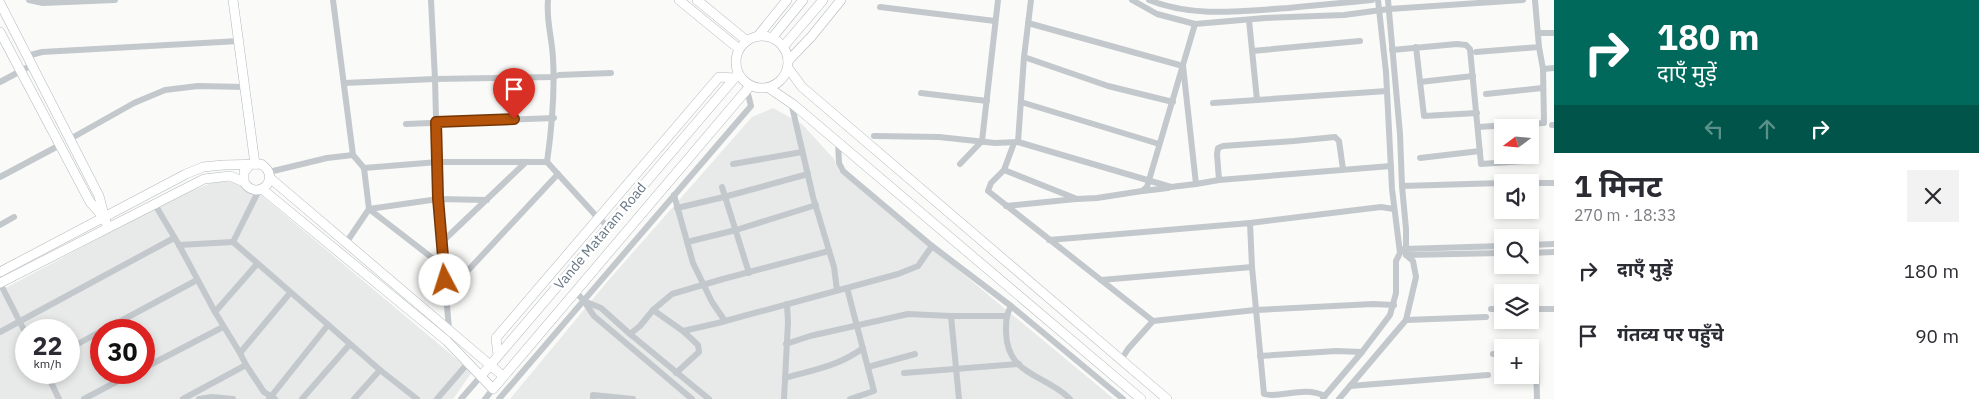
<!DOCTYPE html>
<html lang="hi">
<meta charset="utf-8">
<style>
:root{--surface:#fff;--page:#f2f2f3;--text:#2b2b33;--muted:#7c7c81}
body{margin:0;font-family:"IBM Plex Sans","Noto Sans Devanagari",sans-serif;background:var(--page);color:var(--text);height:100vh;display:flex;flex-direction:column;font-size:19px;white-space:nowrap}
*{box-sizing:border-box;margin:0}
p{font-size:16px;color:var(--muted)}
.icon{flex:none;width:28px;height:28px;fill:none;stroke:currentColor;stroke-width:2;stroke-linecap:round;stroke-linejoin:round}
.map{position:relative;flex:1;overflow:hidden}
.details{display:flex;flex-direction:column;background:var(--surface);width:425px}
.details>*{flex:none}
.hud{background:#00695c;color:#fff;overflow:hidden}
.needle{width:32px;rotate:254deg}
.tools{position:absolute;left:1494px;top:119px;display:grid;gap:10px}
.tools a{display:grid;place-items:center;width:45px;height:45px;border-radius:0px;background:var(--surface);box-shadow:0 2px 8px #0003;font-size:25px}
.speed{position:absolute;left:15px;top:319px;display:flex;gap:10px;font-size:25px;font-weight:700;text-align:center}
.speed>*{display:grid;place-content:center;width:65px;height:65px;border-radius:50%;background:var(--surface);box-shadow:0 2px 8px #0003;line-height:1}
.speed small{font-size:12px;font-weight:400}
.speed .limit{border:8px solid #d22;background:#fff;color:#111}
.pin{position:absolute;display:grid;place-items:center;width:42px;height:42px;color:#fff;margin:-51px -21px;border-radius:50% 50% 50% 0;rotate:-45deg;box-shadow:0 0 5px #0007}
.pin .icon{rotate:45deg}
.me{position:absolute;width:55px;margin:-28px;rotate:355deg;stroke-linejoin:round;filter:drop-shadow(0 0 4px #0008)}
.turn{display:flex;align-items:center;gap:18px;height:105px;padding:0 20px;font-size:22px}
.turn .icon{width:65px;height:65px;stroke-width:2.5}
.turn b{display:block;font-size:35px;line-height:42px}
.lanes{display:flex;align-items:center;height:48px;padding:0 20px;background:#0003;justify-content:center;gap:25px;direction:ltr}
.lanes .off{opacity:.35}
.round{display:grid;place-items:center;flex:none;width:52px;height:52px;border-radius:0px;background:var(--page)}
.headline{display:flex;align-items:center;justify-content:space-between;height:85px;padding:0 20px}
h1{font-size:30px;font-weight:700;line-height:38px}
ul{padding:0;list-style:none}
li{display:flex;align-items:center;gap:15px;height:65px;padding:0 20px}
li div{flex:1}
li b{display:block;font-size:19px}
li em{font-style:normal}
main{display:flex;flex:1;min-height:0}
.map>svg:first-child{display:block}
.built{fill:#e8e9e9;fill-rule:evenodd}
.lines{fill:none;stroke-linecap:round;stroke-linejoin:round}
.secondary-casing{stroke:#b3babf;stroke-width:10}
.street{stroke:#c3c8cc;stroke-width:6}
.secondary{stroke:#fff;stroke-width:9}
.route-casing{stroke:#753606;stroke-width:12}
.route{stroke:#b45309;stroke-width:9}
.labels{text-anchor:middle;stroke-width:5;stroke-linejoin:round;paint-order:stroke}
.street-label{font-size:14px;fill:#657683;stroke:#fff}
</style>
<main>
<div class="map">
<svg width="1554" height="399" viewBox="0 0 1554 399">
<rect width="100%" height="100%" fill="#fafaf8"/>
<g class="built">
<polygon points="773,108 802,124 834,159 839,171 1114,399 510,399 607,282 752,117"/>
<path d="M214 182H238L262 196 472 372 453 399H0V291L174 198ZM26 330H69V372H26ZM101 330H144V372H101Z"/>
</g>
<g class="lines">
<defs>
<g id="secondary">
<polyline points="233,0 255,164"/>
<polyline points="679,0 739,49"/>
<polyline points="697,0 747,41"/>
<polyline points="0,3 99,196 106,223"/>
<polyline points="0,32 90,202 103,217"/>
<circle cx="762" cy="62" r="26"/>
<polyline points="758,36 787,0"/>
<polyline points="772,38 803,0"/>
<polyline points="783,47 823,0"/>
<polyline points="788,61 811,37 841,0"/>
<polyline points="788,68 802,87 1167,399"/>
<polyline points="769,88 794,105 1141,399"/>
<polyline points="270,178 503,376"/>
<polyline points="262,189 447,341 493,389 750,86"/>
<path d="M0 272 186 174 203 167 223 165 261 164C283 178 257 203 244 182V172L250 165"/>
<polyline points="0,283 204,179 230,176 244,182"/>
<polyline points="498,355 496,338 719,77 734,78"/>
<polyline points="481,376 738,74"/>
</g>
</defs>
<use href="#secondary" class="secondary-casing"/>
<g class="street">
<polyline points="29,0 43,3 115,0"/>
<polyline points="333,0 353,155 364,168 369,209 346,243"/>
<polyline points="1132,0 1157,14 1195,24 1265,18 1344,15 1389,9 1523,0"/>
<path d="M1149 0C1193 18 1241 11 1288 8 1316 5 1344 3 1372 0"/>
<polyline points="880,7 995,21"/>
<polyline points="1249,20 1257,100 1387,91"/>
<polyline points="1538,33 1554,33"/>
<polyline points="1416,47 1424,116 1477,113"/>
<polyline points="1392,50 1457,44 1466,45 1470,49 1481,164 1525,161 1530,155"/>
<polyline points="1252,51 1360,41"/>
<polyline points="1476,52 1539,47 1535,0"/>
<polyline points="27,56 42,52 239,41"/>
<polyline points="1024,57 1108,86 1173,102"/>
<polyline points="1543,69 1554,68"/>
<polyline points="0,82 32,65"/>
<polyline points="1420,82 1473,76"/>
<polyline points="344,83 435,79 431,0"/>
<polyline points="921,93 987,101"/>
<polyline points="1486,94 1542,88"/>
<polyline points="791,102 813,197 834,267 837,290"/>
<polyline points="1021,102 1159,144"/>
<polyline points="1213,103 1257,100"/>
<polyline points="406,124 554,118"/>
<polyline points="1552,125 1554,125"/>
<polyline points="1478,127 1544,123 1543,69 1539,47"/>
<polyline points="874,136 939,137 995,143 1018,142 1171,187 1196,184 1183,66 1028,23"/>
<polyline points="70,139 134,103 165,90 198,86 245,87"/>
<polyline points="838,142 839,163 843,171 932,246"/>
<polyline points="1018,142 1024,57 1031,0"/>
<polyline points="1014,143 1004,170 991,183 988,191 1153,321"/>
<polyline points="1420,158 1480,151"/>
<path d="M547 162C552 127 555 93 553 58 552 38 546 20 548 0"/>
<polyline points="733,164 802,152"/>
<polyline points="960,164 982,141 998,0"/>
<polyline points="364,168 438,162 547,162 598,218 608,226"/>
<polyline points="1343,169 1339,141 1335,137 1294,141 1223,146 1218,148 1217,154 1219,180 1391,166"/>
<polyline points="1004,170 1077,199 1097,198 1142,191 1147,187 1195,24"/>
<polyline points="269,172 327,158 353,155"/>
<polyline points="0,177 60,145"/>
<polyline points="1530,183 1554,183"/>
<polyline points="1196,184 1219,180"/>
<polyline points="1402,186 1502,183"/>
<polyline points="722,187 749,273"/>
<polyline points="259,190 233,242 380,370 417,399"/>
<polyline points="1143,191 1168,188"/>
<polyline points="674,195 693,263 712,302 725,321"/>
<polyline points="154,203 179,245 215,312 240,353 246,365 264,392 275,399"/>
<polyline points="1006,206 1076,199"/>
<polyline points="677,208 724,197 808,174"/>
<polyline points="369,209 438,199 487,200"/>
<polyline points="369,209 444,267"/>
<polyline points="1250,223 1381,207 1394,209"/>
<polyline points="0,225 14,217"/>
<polyline points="736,230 816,205"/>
<path d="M1049 240 1250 223 1252 267 1264 394C1280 399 1303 385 1325 396"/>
<polyline points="442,242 526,162"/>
<polyline points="687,242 736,230"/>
<polyline points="179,245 233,242"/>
<polyline points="1530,245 1554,244"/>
<polyline points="1404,249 1502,246"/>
<polyline points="1530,253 1554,252"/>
<polyline points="1406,255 1502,253"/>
<polyline points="1101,280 1252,267"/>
<polyline points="0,283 26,334"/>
<polyline points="847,288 874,391 850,399"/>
<polyline points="576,292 584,301 594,316 692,399"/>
<polyline points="446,294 558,174"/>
<polyline points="584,301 601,308 630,334 709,399"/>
<polyline points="1011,306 1123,399"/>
<polyline points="1491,309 1502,309"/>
<polyline points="1530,309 1554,309"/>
<polyline points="653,310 683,331"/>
<polyline points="215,312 257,264"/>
<polyline points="951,316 959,399"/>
<polyline points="1406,320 1486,317"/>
<polyline points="449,329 438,199 435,79 553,77 559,75 611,73"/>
<polyline points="104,330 197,280"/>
<polyline points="0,332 174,238"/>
<polyline points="630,334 640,326 653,310 672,294 723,279 829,251"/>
<polyline points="786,344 810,336 908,314 951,316 1006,316"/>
<polyline points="69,349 101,331"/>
<polyline points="240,353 290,293"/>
<polyline points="1493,354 1502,354"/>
<polyline points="1530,354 1536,356 1537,399"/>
<polyline points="1260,356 1336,351 1362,352"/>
<polyline points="1121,360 1128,349 1153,321 1255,310 1373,304 1394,305"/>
<polyline points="868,367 915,354"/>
<polyline points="144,368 223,327"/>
<polyline points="46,372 59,399"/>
<path d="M676 373 699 352 698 345 683 331 718 323 898 274 918 266 932 246 1011 306C1006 315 1006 321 1006 332 1007 376 1045 374 1070 399"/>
<polyline points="904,373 1019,364"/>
<path d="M785 378C813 370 839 366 863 348"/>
<polyline points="1350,386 1488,375"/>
<polyline points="1323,398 1362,352 1390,315 1396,293 1396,261 1400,253 1392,189 1386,72 1378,0"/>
<polyline points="84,399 135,372"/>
<polyline points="183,399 246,365"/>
<polyline points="199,399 212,397 233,399"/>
<polyline points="269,399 328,325"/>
<polyline points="302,399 350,344"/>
<polyline points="354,399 380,370"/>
<polyline points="437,399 468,363"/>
<polyline points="461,399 481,376"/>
<polyline points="485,399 493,389"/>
<polyline points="499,399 751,106 747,90"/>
<polyline points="593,399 593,395 633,399"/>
<polyline points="784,399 788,322 787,304"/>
<polyline points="1339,399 1406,320 1416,277 1413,261 1406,255 1406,229 1402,186 1400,134 1388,0"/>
</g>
<use href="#secondary" class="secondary"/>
</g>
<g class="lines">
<defs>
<polyline id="route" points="445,280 438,198 436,122 514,119"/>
</defs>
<use href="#route" class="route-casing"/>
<use href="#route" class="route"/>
</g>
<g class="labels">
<g class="street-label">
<text transform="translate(600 236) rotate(-50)" y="5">Vande Mataram Road</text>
</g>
</g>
</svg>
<div class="tools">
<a><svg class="needle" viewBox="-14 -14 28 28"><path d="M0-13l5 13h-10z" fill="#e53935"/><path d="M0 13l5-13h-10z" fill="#7c7c81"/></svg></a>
<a><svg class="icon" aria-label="sound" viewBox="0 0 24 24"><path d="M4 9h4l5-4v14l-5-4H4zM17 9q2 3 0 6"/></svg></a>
<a><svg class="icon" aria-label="search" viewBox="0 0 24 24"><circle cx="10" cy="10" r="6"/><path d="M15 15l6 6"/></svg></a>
<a><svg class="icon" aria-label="layers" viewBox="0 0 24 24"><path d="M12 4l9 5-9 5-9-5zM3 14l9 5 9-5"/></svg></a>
<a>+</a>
</div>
<div class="speed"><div>22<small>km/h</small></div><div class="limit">30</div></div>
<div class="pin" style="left:514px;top:119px;background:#d93025"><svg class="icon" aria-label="arrive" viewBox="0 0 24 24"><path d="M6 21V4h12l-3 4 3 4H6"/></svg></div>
<svg class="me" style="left:445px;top:280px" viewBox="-20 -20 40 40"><circle r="19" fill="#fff"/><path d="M0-13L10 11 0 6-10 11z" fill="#b45309"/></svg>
</div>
<section class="details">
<div class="hud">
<div class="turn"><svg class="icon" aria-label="right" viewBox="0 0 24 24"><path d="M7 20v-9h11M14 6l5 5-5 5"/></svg><div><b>180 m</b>दाएँ मुड़ें</div></div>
<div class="lanes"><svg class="icon off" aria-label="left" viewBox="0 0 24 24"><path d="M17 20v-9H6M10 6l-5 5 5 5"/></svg><svg class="icon off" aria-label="ahead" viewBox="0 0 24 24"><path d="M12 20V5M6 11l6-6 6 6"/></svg><svg class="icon" aria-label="right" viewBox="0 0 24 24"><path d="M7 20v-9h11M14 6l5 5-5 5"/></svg></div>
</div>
<div class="headline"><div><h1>1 मिनट</h1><p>270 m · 18:33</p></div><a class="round"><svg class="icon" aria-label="close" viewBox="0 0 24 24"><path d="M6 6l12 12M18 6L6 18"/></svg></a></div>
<ul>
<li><svg class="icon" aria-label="right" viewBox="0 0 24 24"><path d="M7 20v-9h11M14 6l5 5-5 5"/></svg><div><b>दाएँ मुड़ें</b></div><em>180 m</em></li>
<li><svg class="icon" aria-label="arrive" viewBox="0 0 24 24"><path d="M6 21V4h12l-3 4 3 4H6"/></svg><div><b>गंतव्य पर पहुँचे</b></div><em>90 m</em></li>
</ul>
</section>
</main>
